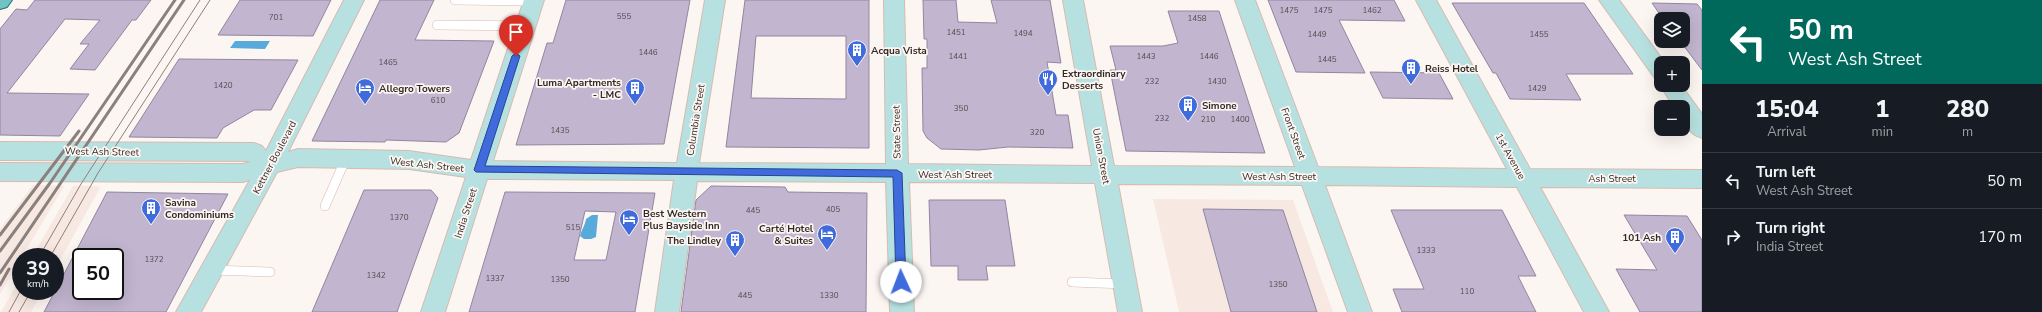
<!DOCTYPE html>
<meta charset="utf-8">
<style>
:root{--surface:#171b24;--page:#242831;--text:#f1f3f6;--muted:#9ea1a6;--line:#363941}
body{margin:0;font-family:"Nunito Sans",sans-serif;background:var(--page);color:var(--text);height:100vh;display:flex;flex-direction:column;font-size:15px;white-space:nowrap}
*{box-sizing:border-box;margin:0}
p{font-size:13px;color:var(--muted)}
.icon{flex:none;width:22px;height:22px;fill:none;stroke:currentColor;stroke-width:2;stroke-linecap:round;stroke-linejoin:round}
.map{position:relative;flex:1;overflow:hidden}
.sheet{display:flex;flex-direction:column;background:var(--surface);width:340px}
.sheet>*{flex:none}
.hud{background:#00695c;color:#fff;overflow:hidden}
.tools{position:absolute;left:1654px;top:12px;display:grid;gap:8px}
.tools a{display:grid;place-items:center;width:36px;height:36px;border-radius:8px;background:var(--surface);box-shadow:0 4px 16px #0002;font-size:20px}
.speed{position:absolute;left:12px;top:248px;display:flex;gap:8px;font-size:20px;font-weight:700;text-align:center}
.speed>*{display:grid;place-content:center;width:52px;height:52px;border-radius:50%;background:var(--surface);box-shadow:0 4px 16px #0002;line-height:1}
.speed small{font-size:10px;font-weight:400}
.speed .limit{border:2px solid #111;border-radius:6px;background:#fff;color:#111}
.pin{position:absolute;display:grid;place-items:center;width:34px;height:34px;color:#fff;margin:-41px -17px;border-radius:50% 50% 50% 0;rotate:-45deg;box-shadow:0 0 4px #0007}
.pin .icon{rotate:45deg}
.me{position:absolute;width:44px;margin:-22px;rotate:358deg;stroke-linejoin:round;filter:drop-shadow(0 0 3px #0008)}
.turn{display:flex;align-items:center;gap:14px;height:84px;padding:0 20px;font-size:18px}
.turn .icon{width:52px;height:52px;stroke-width:2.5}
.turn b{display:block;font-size:28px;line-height:34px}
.eta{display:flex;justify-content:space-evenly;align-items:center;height:68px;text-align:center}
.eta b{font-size:24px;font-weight:800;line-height:28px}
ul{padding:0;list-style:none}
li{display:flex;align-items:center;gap:12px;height:56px;padding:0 20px;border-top:1px solid var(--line)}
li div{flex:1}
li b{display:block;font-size:15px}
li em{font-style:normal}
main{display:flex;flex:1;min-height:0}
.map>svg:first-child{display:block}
.built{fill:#f8e8e2}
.water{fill:#58aada}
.building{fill:#c1b5cf;stroke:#91869f;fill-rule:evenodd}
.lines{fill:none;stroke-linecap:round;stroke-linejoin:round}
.lane-casing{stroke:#d8baaf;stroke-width:10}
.secondary-casing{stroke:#d8baaf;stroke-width:2}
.primary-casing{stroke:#1d7370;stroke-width:2}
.lane{stroke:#fff;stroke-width:9}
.secondary{fill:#b7e1e0;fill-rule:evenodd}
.primary{fill:#70c3c2;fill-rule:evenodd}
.tram{stroke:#8a807d;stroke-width:1}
.rail{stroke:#8a807d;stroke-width:3}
.route{fill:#3f6bdc;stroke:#29468f}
.labels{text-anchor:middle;stroke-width:3.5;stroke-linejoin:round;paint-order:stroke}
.number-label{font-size:8px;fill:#584c50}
.poi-label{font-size:10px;font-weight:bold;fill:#352925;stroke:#fcf6f3;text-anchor:start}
.street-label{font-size:10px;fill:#352925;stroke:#fcf6f3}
</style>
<main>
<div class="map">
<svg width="1702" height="312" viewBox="0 0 1702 312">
<rect width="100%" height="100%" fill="#fcf6f3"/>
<g class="built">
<polygon points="33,185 64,186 0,294 0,229"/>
<polygon points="73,186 96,186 100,188 55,269 55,257 32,257"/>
<polygon points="1153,199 1293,200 1333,312 1179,312"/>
<polygon points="21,277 21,291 43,291 31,312 1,312"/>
</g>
<g class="water">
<polygon points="235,41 270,41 265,49 230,48"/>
<path d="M592 215H598L596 237 591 239H584L580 236C582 229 585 225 586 219Z"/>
</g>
<g class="building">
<polygon points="35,0 151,0 136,20 132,20 95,70 70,69 89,44 80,44 100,20 65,19 7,93 89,94 60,136 0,135 0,29 16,9 27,10"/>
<polygon points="240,0 331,0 313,36 218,35"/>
<polygon points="380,0 434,0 415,40 494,41 459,133 446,142 386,140 385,142 312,141"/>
<polygon points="566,0 690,0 664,144 516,145 547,43 553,43"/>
<path d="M745 0H869V148L726 147ZM756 36H846V99L751 98Z"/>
<polygon points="923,0 956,0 958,22 997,23 991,0 1050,0 1061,63 1047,62 1056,115 1068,115 1073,148 1008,147 979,150 941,149 927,138 923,131 922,68 927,68 927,39 924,39"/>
<polygon points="1268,0 1394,0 1405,21 1339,20 1365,73 1296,72"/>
<polygon points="1452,3 1584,3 1633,74 1566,74 1581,100 1510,99 1496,73 1493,73"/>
<polygon points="1652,3 1697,4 1702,10 1702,70 1680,41 1683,41 1683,19 1663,19"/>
<polygon points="1168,11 1219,11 1265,153 1126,151 1110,70 1116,70 1110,46 1163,46 1178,43"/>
<polygon points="179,59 298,60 271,110 254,110 223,128 217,138 129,137"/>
<polygon points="1370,72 1439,73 1453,99 1383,98"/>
<polygon points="711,186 785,187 788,192 867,193 866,312 681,312 696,200"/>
<polygon points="364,190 431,190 438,198 397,312 312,312"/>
<path d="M107 192 228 194 166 312H44ZM81 257H115V291H81Z"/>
<path d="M505 192 655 193 635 312H469ZM585 211 616 212 606 260H574Z"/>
<polygon points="929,200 1005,200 1015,266 986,266 988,280 958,280 958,266 931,266"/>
<polygon points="1203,209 1283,210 1317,312 1231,312"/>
<polygon points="1391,210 1502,210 1536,276 1518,276 1536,312 1402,312 1393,289 1424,289"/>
<polygon points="1624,215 1687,216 1702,240 1702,312 1640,312 1616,269 1657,270"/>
</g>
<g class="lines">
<defs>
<g id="lane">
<polyline points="455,0 534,1"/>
<polyline points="437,25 526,26"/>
<polyline points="325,206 346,158"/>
<polyline points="213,270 270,272"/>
<polyline points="1072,282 1125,284"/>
</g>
<g id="secondary">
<polygon points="344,0 364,0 288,152 298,149 409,151 471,160 524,0 544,0 493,161 677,163 705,0 725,0 699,163 886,164 884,0 904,0 908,164 1092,166 1063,0 1083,0 1114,166 1295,167 1235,0 1255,0 1318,167 1507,169 1416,0 1436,0 1530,169 1702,170 1702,188 1540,187 1609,312 1584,312 1517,187 1325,185 1372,312 1348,312 1302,185 1118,184 1142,312 1118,312 1095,183 909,182 914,312 890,312 886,182 697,181 679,312 655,312 674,180 487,179 445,312 421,312 466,177 409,169 298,167 277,172 201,312 176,312 250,180 243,182 0,181 0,163 243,164 250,162 249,161 0,160 0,142 254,143 262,146 266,151"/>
<polygon points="1599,0 1619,0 1665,63 1661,63 1661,79 1654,77"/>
<path d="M1661 83V85H1681L1702 114V138C1688 134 1683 121 1683 107H1674L1660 85Z"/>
</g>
<polygon id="primary" points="0,0 12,0 7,7 0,9"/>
</defs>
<use href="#lane" class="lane-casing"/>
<use href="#secondary" class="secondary-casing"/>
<use href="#primary" class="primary-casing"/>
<use href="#lane" class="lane"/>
<use href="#secondary" class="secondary"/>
<use href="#primary" class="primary"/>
<g class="tram">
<polyline points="39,257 81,184 200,0"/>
<polyline points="50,257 98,173 210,0"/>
<polyline points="9,312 21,290"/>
<polyline points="19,312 31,291"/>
</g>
<g class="rail">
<polyline points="0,235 79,131"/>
<polyline points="0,251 50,183 175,0"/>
<polyline points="0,273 184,0"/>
<polyline points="0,285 9,269"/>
</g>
</g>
<polygon class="route" points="516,53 520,56 485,166 897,170 902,173 906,282 904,285 901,286 896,282 893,177 476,172 474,170 512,56"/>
<defs>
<symbol id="building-pin" viewBox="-11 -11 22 30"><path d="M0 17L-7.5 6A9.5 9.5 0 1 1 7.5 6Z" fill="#3f6bdc" stroke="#fcf6f3"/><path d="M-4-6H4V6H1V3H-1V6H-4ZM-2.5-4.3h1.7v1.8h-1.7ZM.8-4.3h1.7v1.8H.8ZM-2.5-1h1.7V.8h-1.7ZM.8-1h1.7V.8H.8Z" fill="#fff"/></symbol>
<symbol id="restaurant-pin" viewBox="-11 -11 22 30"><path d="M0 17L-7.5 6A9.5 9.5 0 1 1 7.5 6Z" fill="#3f6bdc" stroke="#fcf6f3"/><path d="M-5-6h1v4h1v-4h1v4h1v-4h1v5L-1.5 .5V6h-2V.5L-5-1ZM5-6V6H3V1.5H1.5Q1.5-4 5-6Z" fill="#fff"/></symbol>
<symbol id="hotel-pin" viewBox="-11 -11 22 30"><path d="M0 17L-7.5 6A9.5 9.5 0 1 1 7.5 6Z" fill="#3f6bdc" stroke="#fcf6f3"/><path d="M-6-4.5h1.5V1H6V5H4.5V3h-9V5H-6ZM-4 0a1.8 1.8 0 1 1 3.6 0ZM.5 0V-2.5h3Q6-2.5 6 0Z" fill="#fff"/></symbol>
</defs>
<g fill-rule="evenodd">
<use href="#building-pin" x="846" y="39" width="22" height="30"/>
<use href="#building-pin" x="1400" y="57" width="22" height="30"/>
<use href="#restaurant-pin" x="1037" y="68" width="22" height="30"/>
<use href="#hotel-pin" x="354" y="77" width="22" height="30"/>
<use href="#building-pin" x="624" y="77" width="22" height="30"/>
<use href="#building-pin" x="1177" y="94" width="22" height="30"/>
<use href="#building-pin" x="140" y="197" width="22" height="30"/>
<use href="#hotel-pin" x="618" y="208" width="22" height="30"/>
<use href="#hotel-pin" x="816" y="223" width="22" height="30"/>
<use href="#building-pin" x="1664" y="226" width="22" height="30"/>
<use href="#building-pin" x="724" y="229" width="22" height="30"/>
</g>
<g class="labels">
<g class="number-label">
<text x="1289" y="13">1475</text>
<text x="1323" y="13">1475</text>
<text x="1372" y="13">1462</text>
<text x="624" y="19">555</text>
<text x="276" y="20">701</text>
<text x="1197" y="21">1458</text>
<text x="956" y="35">1451</text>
<text x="1023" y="36">1494</text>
<text x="1317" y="37">1449</text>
<text x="1539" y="37">1455</text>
<text x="648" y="55">1446</text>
<text x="958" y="59">1441</text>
<text x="1146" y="59">1443</text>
<text x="1209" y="59">1446</text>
<text x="1327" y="62">1445</text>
<text x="388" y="65">1465</text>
<text x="1152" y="84">232</text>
<text x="1217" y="84">1430</text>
<text x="223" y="88">1420</text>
<text x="1537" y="91">1429</text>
<text x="438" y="103">610</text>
<text x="961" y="111">350</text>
<text x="1162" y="121">232</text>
<text x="1208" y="122">210</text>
<text x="1240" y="122">1400</text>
<text x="560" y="133">1435</text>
<text x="1037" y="135">320</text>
<text x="833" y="212">405</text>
<text x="753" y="213">445</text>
<text x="399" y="220">1370</text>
<text x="573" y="230">515</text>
<text x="1426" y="253">1333</text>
<text x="154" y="262">1372</text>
<text x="376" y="278">1342</text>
<text x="495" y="281">1337</text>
<text x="560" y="282">1350</text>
<text x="1278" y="287">1350</text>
<text x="1467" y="294">110</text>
<text x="745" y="298">445</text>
<text x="829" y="298">1330</text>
</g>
<g class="poi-label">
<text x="871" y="54">Acqua Vista</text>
<text x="1425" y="72">Reiss Hotel</text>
<text x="1062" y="77">Extraordinary<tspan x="1062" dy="12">Desserts</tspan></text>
<text x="621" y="86" text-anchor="end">Luma Apartments<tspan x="621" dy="12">- LMC</tspan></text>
<text x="379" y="92">Allegro Towers</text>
<text x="1202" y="109">Simone</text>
<text x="165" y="206">Savina<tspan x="165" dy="12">Condominiums</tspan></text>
<text x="643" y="217">Best Western<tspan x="643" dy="12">Plus Bayside Inn</tspan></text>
<text x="813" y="232" text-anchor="end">Carté Hotel<tspan x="813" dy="12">&amp; Suites</tspan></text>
<text x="1661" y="241" text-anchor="end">101 Ash</text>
<text x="721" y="244" text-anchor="end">The Lindley</text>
</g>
<g class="street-label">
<text transform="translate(695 120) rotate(-81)" y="4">Columbia Street</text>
<text transform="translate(896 132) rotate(-91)" y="4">State Street</text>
<text transform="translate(1294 133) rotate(70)" y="4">Front Street</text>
<text transform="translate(102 151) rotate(1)" y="4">West Ash Street</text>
<text transform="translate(1102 156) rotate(79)" y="4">Union Street</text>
<text transform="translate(1511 156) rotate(61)" y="4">1st Avenue</text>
<text transform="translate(274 157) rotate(-62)" y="4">Kettner Boulevard</text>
<text transform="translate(427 164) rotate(6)" y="4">West Ash Street</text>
<text x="955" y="178">West Ash Street</text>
<text x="1279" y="180">West Ash Street</text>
<text x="1612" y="182">Ash Street</text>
<text transform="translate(465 213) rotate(-72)" y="4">India Street</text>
</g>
</g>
</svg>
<div class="tools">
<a><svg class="icon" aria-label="layers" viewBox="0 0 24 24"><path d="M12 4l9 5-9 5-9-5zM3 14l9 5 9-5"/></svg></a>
<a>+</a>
<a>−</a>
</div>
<div class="speed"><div>39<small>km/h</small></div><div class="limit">50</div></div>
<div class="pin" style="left:516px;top:56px;background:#d93025"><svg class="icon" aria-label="arrive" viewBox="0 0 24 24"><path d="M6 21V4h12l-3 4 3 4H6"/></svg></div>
<svg class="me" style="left:901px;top:282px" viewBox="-20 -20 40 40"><circle r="19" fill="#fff"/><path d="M0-13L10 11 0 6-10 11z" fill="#3f6bdc"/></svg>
</div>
<section class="sheet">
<div class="hud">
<div class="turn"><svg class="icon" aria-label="left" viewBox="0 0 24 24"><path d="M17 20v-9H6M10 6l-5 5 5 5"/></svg><div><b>50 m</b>West Ash Street</div></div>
</div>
<div class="eta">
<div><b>15:04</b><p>Arrival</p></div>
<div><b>1</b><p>min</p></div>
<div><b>280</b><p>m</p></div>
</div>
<ul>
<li><svg class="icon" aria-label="left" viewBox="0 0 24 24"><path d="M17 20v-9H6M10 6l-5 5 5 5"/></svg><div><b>Turn left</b><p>West Ash Street</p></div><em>50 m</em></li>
<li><svg class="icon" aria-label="right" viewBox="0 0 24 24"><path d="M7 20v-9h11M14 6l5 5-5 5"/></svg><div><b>Turn right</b><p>India Street</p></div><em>170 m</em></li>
</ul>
</section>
</main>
